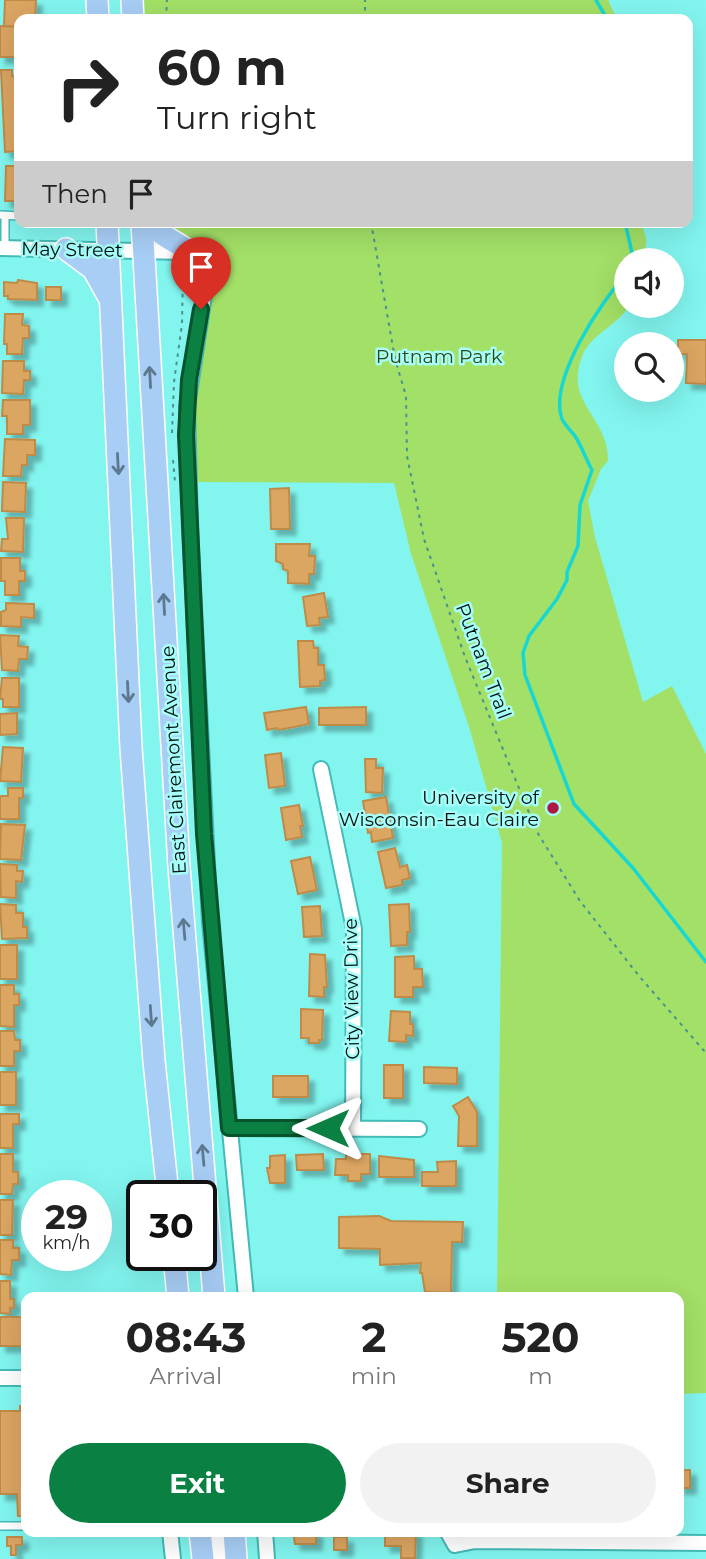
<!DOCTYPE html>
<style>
:root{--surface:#fff;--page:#f2f2f2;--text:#222;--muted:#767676;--accent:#0b8043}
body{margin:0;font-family:Montserrat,sans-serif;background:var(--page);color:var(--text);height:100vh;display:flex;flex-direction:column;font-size:26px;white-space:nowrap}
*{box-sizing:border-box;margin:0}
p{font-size:23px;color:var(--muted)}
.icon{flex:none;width:38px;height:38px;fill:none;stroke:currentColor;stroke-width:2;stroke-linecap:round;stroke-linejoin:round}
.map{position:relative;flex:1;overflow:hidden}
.panel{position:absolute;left:21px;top:1292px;width:663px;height:245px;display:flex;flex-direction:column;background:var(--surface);border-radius:14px;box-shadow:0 7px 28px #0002}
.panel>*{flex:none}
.hud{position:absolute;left:14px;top:14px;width:679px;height:214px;border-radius:14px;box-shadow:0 7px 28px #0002;background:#fff;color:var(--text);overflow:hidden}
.fabs{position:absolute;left:614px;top:248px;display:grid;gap:14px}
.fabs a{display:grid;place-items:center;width:70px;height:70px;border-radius:50%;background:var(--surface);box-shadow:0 7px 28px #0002;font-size:35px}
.speed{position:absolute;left:21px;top:1180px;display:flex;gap:14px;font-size:35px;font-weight:700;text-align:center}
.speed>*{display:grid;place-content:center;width:91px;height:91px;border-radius:50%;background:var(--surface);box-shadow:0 7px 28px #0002;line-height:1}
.speed small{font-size:18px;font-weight:400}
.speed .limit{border:4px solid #111;border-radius:10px;background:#fff;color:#111}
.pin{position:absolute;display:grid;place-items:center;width:60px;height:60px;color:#fff;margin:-72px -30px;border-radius:50% 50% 50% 0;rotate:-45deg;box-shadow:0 0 7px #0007}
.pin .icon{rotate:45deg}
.me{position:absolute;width:77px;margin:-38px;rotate:270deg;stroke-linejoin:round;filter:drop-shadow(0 0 5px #0008)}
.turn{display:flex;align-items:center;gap:24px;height:147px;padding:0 28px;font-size:32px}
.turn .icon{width:91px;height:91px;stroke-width:2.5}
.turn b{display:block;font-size:49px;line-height:60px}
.then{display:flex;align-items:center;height:66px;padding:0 28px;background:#0003;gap:14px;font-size:26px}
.eta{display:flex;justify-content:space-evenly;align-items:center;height:119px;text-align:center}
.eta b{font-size:42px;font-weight:700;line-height:49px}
.button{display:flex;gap:14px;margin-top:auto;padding:14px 28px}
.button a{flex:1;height:80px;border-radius:42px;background:var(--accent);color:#fff;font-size:28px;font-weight:700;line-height:80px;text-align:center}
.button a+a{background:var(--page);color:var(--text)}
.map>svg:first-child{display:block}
.green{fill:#a3e067}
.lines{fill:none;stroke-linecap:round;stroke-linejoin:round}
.stream{stroke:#17d7d2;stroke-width:3.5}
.building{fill:#dba562;stroke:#bf8b48;stroke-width:2;filter:url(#shadow)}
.service-casing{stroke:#43bbb6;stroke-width:10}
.minor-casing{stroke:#43bbb6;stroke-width:18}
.tertiary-casing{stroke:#43bbb6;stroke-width:21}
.primary-casing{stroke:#fff;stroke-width:24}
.path{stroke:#49928e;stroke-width:2;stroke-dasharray:3.5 5;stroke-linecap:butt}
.service{stroke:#fff;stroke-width:7}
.minor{stroke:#fff;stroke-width:14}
.tertiary{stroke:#fff;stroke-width:18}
.primary{stroke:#a8cef6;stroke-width:21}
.oneway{stroke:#5c798f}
.route-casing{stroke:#07532c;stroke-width:18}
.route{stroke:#0b8043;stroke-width:12}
.poi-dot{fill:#ac1844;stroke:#a7fef9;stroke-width:2.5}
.labels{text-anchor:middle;stroke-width:5;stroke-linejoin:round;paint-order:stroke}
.street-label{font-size:19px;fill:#001211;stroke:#a7fef9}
.park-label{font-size:19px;fill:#2f4616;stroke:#a7fef9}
.poi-label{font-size:19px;fill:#001211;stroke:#a7fef9;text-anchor:end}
</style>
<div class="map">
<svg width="706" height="1559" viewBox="0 0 706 1559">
<defs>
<filter id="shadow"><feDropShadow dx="6" dy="6" stdDeviation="2" flood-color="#0004"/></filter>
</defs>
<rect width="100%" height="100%" fill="#82f5ef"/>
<g class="green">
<polygon points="139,0 608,0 617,19 139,19"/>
<path d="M151 222H640C649 240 647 243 642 261H626V306H629C618 325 592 334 583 354 562 403 609 416 608 461L601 469 588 501 595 537 643 702 672 686 706 754V1393L679 1394V1297H497L502 843 469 727 411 554 394 483 188 482 186 435 205 273Z"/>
</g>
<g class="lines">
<g class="stream">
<polyline points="596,0 607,19"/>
<polyline points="625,222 632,253 631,261"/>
<path d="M626 275C601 301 548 381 562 419 565 425 571 431 575 436 582 447 586 459 592 470L580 505 578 546 567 572V580L557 599 529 636 523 653 525 675 574 804 633 868 706 962"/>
</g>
</g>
<g class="building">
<polygon points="5,0 36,0 35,19 19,19 19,27 4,26"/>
<polygon points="0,26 19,27 19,57 0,57"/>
<polygon points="1,70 12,70 12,76 19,76 19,151 5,152"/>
<polygon points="6,166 19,166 19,201 5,201"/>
<polygon points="18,280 37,283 37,300 8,299 8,296 4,296 4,282 17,283"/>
<rect x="46" y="287" width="15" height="13"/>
<polygon points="5,314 23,314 22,325 29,326 29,338 23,338 22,354 7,354 7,344 4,344"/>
<polygon points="678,340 706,340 706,384 686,383 687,354 678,354"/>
<polygon points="3,361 24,361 24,371 30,371 30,380 24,380 23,394 2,393"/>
<polygon points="3,400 30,400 30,425 23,425 23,434 7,434 7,416 2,416"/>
<polygon points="5,439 35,440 35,455 27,455 27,465 22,465 21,476 3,476"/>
<polygon points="3,482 26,483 25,512 2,511"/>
<polygon points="289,488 290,529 271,529 270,489"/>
<polygon points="6,518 24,518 23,552 1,551 2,539 8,539"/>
<polygon points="276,544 310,544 309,556 315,556 314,574 309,574 309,584 288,583 288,571 283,569 283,564 276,561"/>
<polygon points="1,558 20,558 20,571 25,571 25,581 19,581 19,595 5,595 5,581 1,581"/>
<polygon points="324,593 328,617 319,618 320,625 307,626 303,597"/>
<polygon points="6,603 34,604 34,618 21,617 21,627 1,626 1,612 6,610"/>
<polygon points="0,635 19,636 18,646 28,647 27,659 19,659 18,671 2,670"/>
<polygon points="298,641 313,641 314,648 318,648 318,665 324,665 325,680 320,681 320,686 300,687"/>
<polygon points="2,678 19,678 19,707 3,707 3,699 0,699"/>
<polygon points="306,707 309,724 279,730 277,728 267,730 264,713"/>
<polygon points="366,707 366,725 319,725 319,708"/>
<polygon points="17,713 17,734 0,735 0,714"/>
<polygon points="3,747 23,748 21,782 0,781"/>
<polygon points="281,753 285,786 269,788 265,755"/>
<polygon points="365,759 376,759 376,768 383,768 382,793 366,792"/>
<polygon points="8,788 23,788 23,798 19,798 19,819 0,819 0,796 8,796"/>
<polygon points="386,797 393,838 372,842 371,832 368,833 363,801"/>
<polygon points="299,805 303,826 300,826 302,837 286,840 281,808"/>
<polygon points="1,824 25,825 21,860 0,859"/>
<polygon points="395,848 400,867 407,865 410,878 402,880 402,885 386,888 378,852"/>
<polygon points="310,857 317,890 298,894 291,861"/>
<polygon points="0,864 17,865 17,871 23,871 22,882 16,881 16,898 1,897"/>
<polygon points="0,904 16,905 16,913 23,913 23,927 27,927 27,938 2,939"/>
<polygon points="409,904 410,932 407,932 407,945 391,946 389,905"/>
<polygon points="320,906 322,936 304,937 302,907"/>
<rect x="0" y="945" width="17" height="34"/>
<polygon points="310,954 325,955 327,987 324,987 324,997 309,996"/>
<polygon points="414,956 414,969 422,969 423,987 413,987 413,997 395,997 395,957"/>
<polygon points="0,985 14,985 14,994 19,994 19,1005 14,1005 14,1027 0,1026"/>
<polygon points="301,1009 323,1010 322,1040 319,1040 319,1043 309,1043 309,1038 301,1038"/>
<polygon points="391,1011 410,1012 410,1024 413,1024 413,1036 406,1035 406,1042 389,1041"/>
<polygon points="0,1031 14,1031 15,1040 20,1040 20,1051 14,1051 14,1066 0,1066"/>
<rect x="384" y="1065" width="19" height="33"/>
<polygon points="424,1067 457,1068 457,1084 424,1083"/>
<rect x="0" y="1072" width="16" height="33"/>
<rect x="273" y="1076" width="35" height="21"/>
<polygon points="468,1097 477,1112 477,1146 458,1146 459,1116 453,1106"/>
<polygon points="0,1114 19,1114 19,1124 13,1124 13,1148 0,1148"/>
<polygon points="0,1154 13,1154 13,1172 18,1172 18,1184 13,1184 12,1194 0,1194"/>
<polygon points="323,1154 324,1170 297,1170 296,1155"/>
<polygon points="346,1154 370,1154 370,1174 361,1174 361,1181 348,1181 348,1175 335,1175 336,1159 346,1159"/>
<polygon points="285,1155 285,1183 270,1183 267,1168 270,1168 270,1156"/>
<polygon points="379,1156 414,1160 414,1177 379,1177"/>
<polygon points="456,1161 456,1186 422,1186 422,1172 438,1172 437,1162"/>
<polygon points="0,1200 13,1200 12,1235 0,1235"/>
<polygon points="379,1216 391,1221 463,1222 462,1242 452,1242 451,1293 425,1292 422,1273 420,1273 421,1263 380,1265 380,1249 339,1248 339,1217"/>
<polygon points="0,1240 13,1240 13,1248 19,1248 19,1260 12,1260 11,1275 0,1274"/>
<polygon points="0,1281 10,1281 10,1299 14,1299 14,1308 10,1308 10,1314 0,1313"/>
<rect x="0" y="1317" width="26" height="29"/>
<polygon points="20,1406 26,1406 26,1516 18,1516 17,1494 0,1494 0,1411 20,1411"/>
<rect x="679" y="1470" width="11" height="18"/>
<polygon points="293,1531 316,1531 316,1544 295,1544"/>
<polygon points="385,1531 416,1531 415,1558 401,1558 401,1546 385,1546"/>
<polygon points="7,1537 22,1537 22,1545 16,1545 16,1555 11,1555 11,1546 7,1546"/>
<rect x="334" y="1537" width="13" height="13"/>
</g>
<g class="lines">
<defs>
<g id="service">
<polyline points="1,215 19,216"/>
<polyline points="5,248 5,216"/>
<polyline points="0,1526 26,1526"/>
</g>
<g id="minor">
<path d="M0 248 185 252C202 258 206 271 205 289L187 406 190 529 210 922 246 1297"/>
<polyline points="321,769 354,929 353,1128"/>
<polyline points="229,1128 419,1129"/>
<polyline points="0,1378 26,1378"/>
<polyline points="170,1531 173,1559"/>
<polyline points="265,1531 267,1559"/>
<polyline points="447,1531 455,1545 475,1541 706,1543"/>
</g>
<polyline id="tertiary" points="213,1531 216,1559"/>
<g id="primary">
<polyline points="97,0 98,19"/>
<polyline points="132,0 133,19"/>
<polyline points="107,222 131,748 154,1061 168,1195"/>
<polyline points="142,222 179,867 214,1297"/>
<path d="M151 222C160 238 180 242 193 255"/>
<polyline points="66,249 93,269 108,296"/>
<polyline points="174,1255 178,1297"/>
<polyline points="200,1531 203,1559"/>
<polyline points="234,1531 236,1559"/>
</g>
</defs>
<use href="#service" class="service-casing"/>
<use href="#minor" class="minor-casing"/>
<use href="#tertiary" class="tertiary-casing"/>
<use href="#primary" class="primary-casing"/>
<g class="path">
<polyline points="166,19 167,0"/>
<polyline points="365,19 365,0"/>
<polyline points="183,222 185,228"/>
<polyline points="371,222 395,359 406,396 407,456 424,539 465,657 537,832 580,901 639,976 706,1053"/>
<polyline points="172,433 174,382 182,324 183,268"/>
<polyline points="173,460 175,482"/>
</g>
<use href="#service" class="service"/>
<use href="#minor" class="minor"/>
<use href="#tertiary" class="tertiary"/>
<use href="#primary" class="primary"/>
</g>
<defs><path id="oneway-shaft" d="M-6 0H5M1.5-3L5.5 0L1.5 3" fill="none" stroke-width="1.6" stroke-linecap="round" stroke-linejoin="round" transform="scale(1.75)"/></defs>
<g class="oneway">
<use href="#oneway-shaft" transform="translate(150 377) rotate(-93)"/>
<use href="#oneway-shaft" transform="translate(118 464) rotate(87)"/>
<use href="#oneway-shaft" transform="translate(164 604) rotate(-93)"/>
<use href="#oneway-shaft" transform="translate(128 692) rotate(87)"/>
<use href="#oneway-shaft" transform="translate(184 929) rotate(-95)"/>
<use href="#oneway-shaft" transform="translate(151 1016) rotate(86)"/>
<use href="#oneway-shaft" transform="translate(203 1155) rotate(-95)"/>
</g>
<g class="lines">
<defs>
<polyline id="route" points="201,309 189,380 186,435 204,834 229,1128 328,1128"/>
</defs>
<use href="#route" class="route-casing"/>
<use href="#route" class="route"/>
</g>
<circle class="poi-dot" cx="553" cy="808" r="7"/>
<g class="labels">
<g class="street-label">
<text transform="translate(72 249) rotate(1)" y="7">May Street</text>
<text transform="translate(484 661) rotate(69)" y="7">Putnam Trail</text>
<text transform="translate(173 760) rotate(-93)" y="7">East Clairemont Avenue</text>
<text transform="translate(351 989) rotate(-91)" y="7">City View Drive</text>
</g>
<g class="park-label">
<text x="439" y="363">Putnam Park</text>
</g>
<g class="poi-label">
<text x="539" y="804">University of<tspan x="539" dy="22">Wisconsin-Eau Claire</tspan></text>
</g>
</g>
</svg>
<div class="fabs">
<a><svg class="icon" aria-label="sound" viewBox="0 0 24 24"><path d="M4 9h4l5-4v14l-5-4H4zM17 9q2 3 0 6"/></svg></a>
<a><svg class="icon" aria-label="search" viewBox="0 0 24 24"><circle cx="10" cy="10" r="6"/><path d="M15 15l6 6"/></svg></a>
</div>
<div class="speed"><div>29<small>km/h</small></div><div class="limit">30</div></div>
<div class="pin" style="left:201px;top:309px;background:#d93025"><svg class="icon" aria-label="arrive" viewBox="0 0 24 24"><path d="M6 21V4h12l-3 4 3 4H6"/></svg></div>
<svg class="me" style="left:328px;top:1128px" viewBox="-20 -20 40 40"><path d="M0-17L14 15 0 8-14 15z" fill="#0b8043" stroke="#fff" stroke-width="4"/></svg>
<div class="hud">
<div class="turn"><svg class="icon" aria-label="right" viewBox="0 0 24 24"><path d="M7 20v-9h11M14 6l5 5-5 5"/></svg><div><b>60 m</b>Turn right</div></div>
<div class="then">Then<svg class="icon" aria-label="arrive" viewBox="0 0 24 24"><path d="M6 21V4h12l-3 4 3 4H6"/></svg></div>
</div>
<section class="panel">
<div class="eta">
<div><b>08:43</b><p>Arrival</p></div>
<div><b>2</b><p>min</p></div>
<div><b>520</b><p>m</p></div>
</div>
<div class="button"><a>Exit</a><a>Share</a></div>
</section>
</div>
